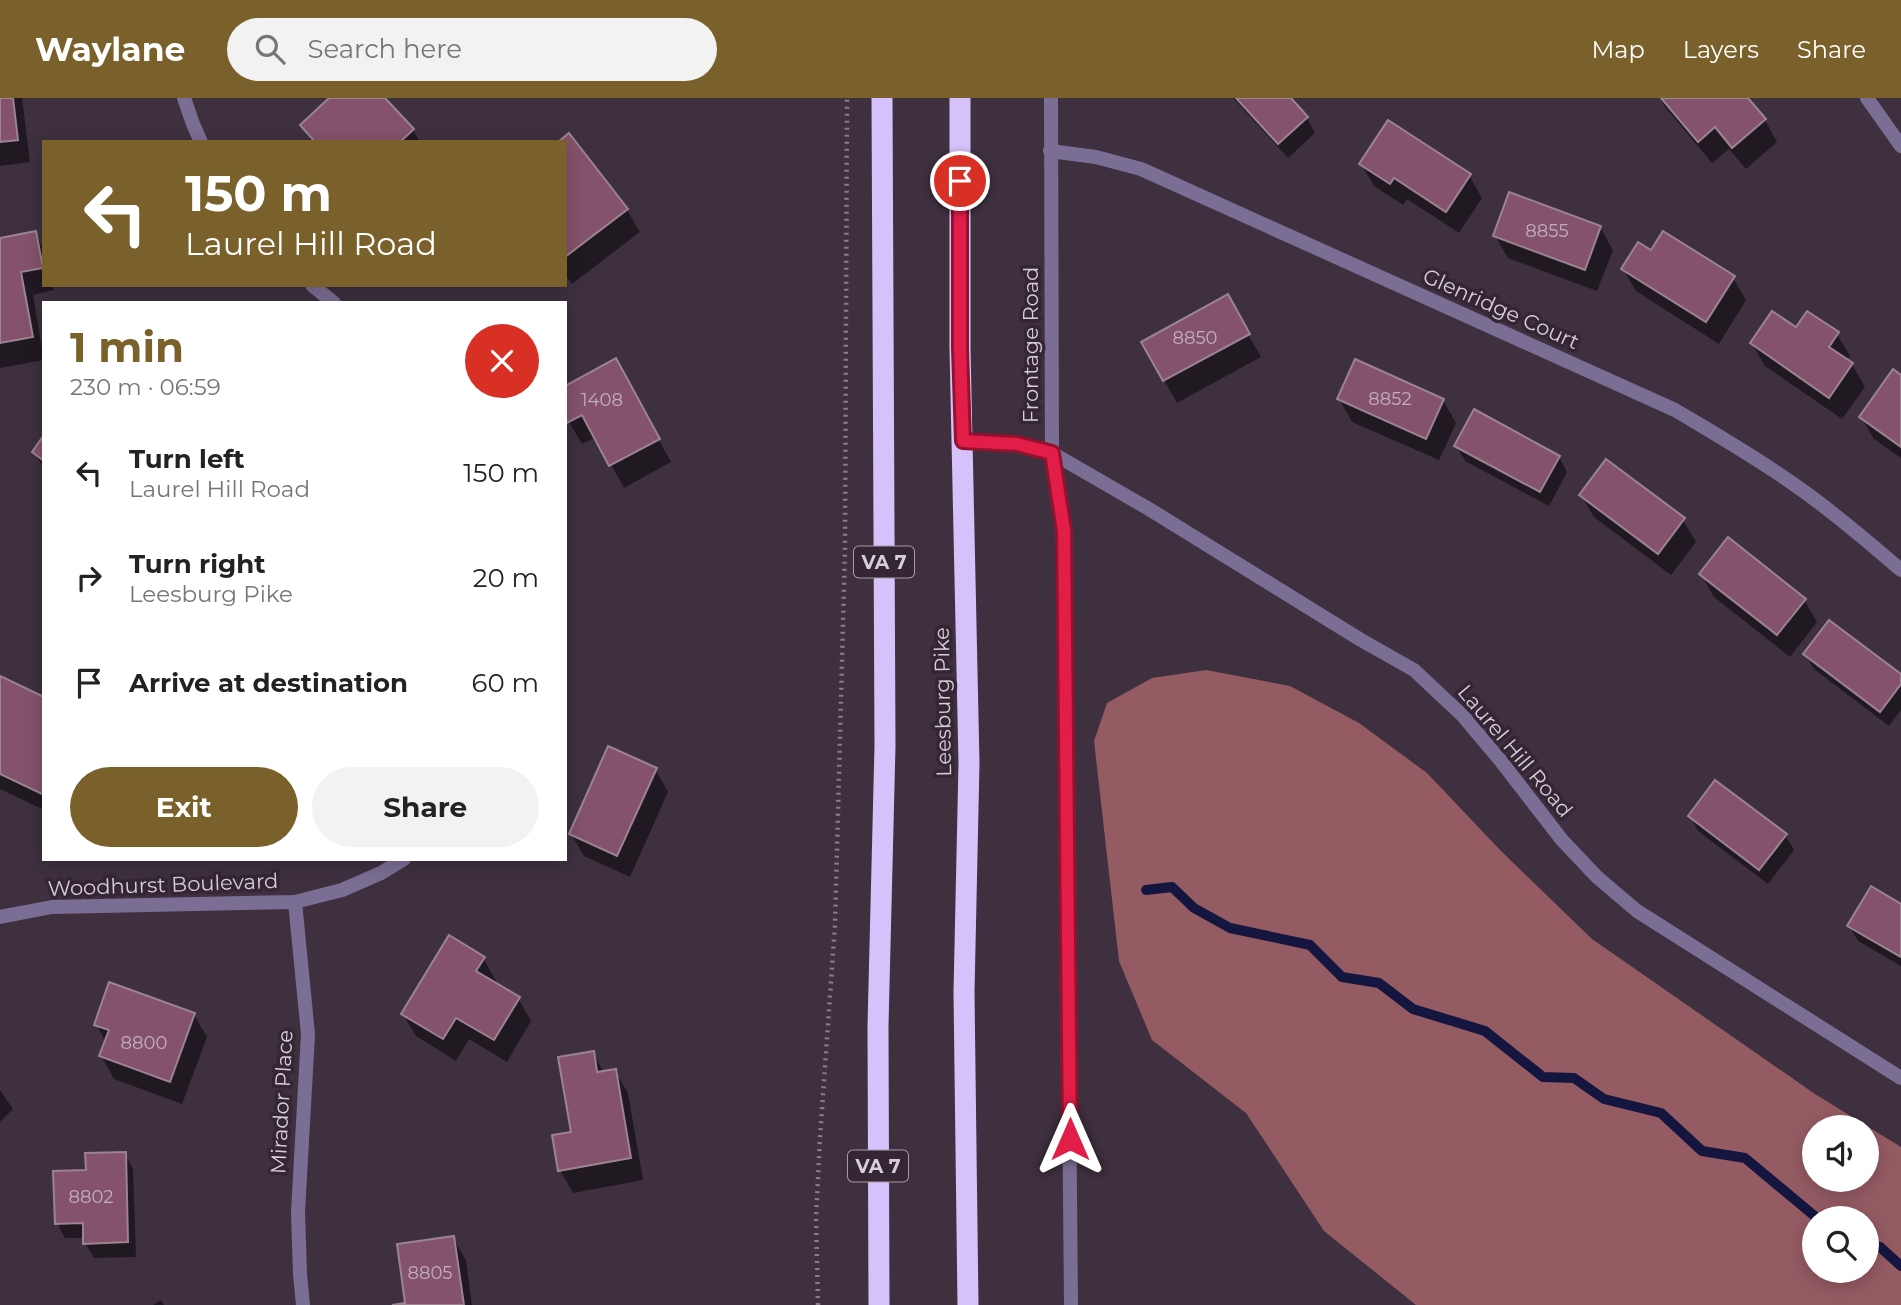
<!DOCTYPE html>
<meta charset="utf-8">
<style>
:root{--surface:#fff;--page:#f2f2f2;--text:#222;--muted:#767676;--accent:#7a602b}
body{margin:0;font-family:Montserrat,sans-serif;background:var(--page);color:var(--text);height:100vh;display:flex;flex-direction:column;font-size:26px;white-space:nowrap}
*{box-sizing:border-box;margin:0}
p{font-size:23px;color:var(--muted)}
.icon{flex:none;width:38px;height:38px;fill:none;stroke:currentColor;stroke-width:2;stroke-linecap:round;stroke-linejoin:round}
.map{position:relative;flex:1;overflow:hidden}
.drawer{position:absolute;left:42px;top:203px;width:525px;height:560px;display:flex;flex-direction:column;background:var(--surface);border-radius:0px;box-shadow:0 4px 18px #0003}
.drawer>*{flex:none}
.top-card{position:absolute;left:42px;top:42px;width:525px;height:147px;border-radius:0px;box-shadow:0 4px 18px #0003;background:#7a602b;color:#fff;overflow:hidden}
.buttons{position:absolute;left:1802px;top:1017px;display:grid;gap:14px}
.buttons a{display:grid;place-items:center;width:77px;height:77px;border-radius:50%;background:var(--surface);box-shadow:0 4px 18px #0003;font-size:35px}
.pin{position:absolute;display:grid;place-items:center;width:60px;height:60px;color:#fff;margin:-30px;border:4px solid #fff;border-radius:50%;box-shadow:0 2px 7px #0007}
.me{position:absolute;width:77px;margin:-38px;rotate:0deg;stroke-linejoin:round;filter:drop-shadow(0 0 5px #0008)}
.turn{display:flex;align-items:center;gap:24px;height:147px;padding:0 28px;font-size:32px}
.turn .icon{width:91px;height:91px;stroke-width:2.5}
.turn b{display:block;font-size:49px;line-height:60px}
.round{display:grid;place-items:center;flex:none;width:74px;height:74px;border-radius:37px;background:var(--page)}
.head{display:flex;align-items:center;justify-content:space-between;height:119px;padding:0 28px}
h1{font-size:42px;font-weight:700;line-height:52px;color:var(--accent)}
.primary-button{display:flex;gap:14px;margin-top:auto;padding:14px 28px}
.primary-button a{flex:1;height:80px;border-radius:42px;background:var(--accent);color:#fff;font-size:28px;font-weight:700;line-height:80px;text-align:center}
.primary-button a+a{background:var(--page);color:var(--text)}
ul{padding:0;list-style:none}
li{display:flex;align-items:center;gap:21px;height:105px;padding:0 28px}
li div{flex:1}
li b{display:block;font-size:26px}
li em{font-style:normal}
header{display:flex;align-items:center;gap:42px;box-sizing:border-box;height:98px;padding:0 35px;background:var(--accent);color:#fff}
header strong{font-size:33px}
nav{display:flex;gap:38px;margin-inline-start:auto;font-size:24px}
.search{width:490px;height:63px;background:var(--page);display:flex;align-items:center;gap:18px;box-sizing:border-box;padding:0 24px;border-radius:38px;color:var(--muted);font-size:26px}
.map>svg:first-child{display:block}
.forest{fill:#955b63;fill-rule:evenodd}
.shadow{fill:#0007}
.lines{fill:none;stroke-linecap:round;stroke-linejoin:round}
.stream{stroke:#15163f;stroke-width:10}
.building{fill:#84526c;stroke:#9b848f;stroke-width:2}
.path{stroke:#8a7e8a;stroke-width:4.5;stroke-dasharray:2 5;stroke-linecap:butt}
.street{stroke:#7b6e95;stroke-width:14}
.highway{stroke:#d6c2fb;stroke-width:21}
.route-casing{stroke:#92132f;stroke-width:18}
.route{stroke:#e11d48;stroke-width:12}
.labels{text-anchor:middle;stroke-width:7;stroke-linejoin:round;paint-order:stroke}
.number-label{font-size:18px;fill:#c2afbc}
.shield{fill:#342635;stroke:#a69ca6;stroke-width:2}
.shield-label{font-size:19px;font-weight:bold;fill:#d7ced7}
.street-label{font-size:21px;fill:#d7ced7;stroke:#342635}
</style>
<header>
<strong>Waylane</strong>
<div class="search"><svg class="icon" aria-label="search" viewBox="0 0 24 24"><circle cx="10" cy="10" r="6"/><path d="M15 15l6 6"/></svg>Search here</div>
<nav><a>Map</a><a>Layers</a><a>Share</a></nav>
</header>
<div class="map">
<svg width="1901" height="1207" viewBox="0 0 1901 1207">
<rect width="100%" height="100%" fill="#3e303f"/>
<path class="forest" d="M1206 572 1290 588 1359 625 1427 675 1501 753 1592 841 1815 996 1901 1049V1207H1416L1324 1133 1246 1015 1152 942 1119 863 1094 643 1107 605 1152 580ZM1815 1029H1867V1082H1815ZM1815 1120H1867V1172H1815Z"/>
<g class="shadow">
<polygon points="0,0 22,0 30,64 0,68"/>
<polygon points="332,0 383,0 413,32 420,44 312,44 302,28"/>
<polygon points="1233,0 1289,0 1307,20 1315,35 1288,60"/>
<polygon points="1660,0 1746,0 1765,22 1777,44 1746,71 1729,51 1712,65 1665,9"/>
<polygon points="569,37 627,112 640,134 572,186 565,177 565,44"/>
<polygon points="1361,66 1469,77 1482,100 1459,135 1407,101 1403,107 1374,88"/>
<polygon points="1600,129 1613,152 1597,193 1508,160 1495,138"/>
<polygon points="35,135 44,151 44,187 53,187 54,192 33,197 44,262 0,270 0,142"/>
<polygon points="1652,154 1733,180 1746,202 1719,246 1636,193 1623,171"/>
<polygon points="1227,199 1261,259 1177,305 1143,245"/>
<polygon points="1796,232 1837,236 1850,258 1847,263 1852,266 1865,289 1842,321 1765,268 1752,246"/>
<polygon points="1901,279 1901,360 1874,341 1861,319"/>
<polygon points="628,285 671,364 624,390 596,339 582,346 565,317"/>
<polygon points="1339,301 1443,302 1456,325 1439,362 1352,324"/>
<polygon points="44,340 44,371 34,354"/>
<polygon points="1456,348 1559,359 1567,374 1549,408 1465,363"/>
<polygon points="1581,397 1683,422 1696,444 1671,477 1594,419"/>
<polygon points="1701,476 1804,502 1817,524 1790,559 1714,499"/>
<polygon points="1805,556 1901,579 1901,612 1889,628 1814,571"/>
<polygon points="0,580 44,601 44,712 0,691"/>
<polygon points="655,671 668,694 630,779 584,758 571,736"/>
<polygon points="1690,718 1785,737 1794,752 1768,786 1698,733"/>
<polygon points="1901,808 1901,868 1858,843 1849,828"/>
<polygon points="483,860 496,883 494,886 518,900 531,923 507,964 469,941 456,963 416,938 403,916"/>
<polygon points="194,917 207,939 182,1006 114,981 101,958 106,945 96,926"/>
<polygon points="593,955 604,975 615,973 628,995 643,1082 573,1095 560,1072 573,1036"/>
<polygon points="0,992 13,1011 0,1024"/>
<polygon points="125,1056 133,1071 136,1159 94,1160 85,1145 85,1140 65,1140 57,1125 88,1074"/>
<polygon points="453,1140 466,1162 472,1207 403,1207 407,1207"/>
<polygon points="161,1202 164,1207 153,1207"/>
</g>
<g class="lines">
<g class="stream">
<polyline points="1146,792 1172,789 1194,810 1230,830 1310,847 1342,879 1379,885 1413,911 1485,933 1543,979 1574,980 1604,1001 1661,1015 1702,1053 1745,1060 1817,1120"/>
<polyline points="1867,1145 1880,1149 1901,1168"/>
</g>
</g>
<g class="building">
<polygon points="0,0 13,0 18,42 0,44"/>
<polygon points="329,0 385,0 414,31 400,44 315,44 300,27"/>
<polygon points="1236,0 1291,0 1308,19 1278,46"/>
<polygon points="1661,0 1748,0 1766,21 1732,50 1715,29 1698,44"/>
<polygon points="1388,22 1471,76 1446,114 1394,80 1390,86 1359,66"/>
<polygon points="569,35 628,111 565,159 565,44 558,44"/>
<polygon points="1509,94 1601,128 1585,172 1493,138"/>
<polygon points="36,133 43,170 21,174 33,239 0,245 0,140"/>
<polygon points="1663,133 1735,178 1706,224 1621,171 1638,144 1651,152"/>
<polygon points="1228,196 1250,236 1163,283 1141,244"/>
<polygon points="1772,213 1796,229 1807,213 1839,234 1829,249 1853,265 1829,300 1750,245"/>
<polygon points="616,260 660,341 609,368 582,317 567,325 565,321 565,288"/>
<polygon points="1355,261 1444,301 1426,341 1337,301"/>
<polygon points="1893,271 1901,277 1901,349 1859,319"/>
<polygon points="1474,311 1560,358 1540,394 1454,348"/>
<polygon points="44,337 44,363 32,354"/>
<polygon points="1606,361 1685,420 1658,456 1579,397"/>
<polygon points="1728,439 1806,501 1777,537 1699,476"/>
<polygon points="1829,522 1901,576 1901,586 1880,614 1803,556"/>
<polygon points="0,578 44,599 44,697 0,676"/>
<polygon points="608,648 657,670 617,758 569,736"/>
<polygon points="1715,682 1787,736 1759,772 1688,718"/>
<polygon points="1871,788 1901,806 1901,859 1847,828"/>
<polygon points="449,837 485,859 476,873 520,899 494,942 456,920 443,941 401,916"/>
<polygon points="109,884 195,915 170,984 99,958 109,932 94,927"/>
<polygon points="594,953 597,974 616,971 631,1060 558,1073 552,1037 571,1034 558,959"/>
<polygon points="126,1054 128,1144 83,1146 83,1125 55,1126 53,1073 86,1072 85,1055"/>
<polygon points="454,1138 464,1207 392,1207 405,1205 397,1146"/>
</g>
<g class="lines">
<polyline class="path" points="818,1207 816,1120 820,1040 835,827 845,451 847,0"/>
<g class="street">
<polyline points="184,0 193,26 201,44"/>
<polyline points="1051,0 1052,355 1064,433 1071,1207"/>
<polyline points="1867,0 1901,48"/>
<path d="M1050 53 1096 59 1141 71 1675 312C1717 337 1759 361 1799 390 1835 415 1868 444 1901 472"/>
<polyline points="312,187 334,205"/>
<polyline points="963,343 1017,346 1052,355 1149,411 1361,542 1414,572 1463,618 1500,662 1562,742 1597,779 1637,813 1901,980"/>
<polyline points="295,804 308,936 298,1114 300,1176 303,1207"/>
<polyline points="0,819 52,809 295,804 342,792 381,775 404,761"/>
</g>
<g class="highway">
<polyline points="960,0 960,250 969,665 964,894 968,1207"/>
<polyline points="879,1207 878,928 885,648 882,0"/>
</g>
</g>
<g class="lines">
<defs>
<polyline id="route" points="960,83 960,250 963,343 1017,346 1052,355 1064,433 1070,1041"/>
</defs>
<use href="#route" class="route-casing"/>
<use href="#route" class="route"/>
</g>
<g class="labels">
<g class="number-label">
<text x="1547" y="139">8855</text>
<text x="1195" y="246">8850</text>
<text x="1390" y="307">8852</text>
<text x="602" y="308">1408</text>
<text x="144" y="951">8800</text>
<text x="91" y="1105">8802</text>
<text x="430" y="1181">8805</text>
</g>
<g class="shield">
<rect x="854" y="448.5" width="60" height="31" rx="5"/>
<rect x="848" y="1052.5" width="60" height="31" rx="5"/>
</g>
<g class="shield-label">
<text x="884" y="471">VA 7</text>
<text x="878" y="1075">VA 7</text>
</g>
<g class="street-label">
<text transform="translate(1501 211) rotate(24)" y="7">Glenridge Court</text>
<text transform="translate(1031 247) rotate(-90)" y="7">Frontage Road</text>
<text transform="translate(943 604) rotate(-91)" y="7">Leesburg Pike</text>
<text transform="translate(1515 653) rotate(50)" y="7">Laurel Hill Road</text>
<text transform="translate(163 787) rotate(-2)" y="7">Woodhurst Boulevard</text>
<text transform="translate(282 1004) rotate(-87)" y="7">Mirador Place</text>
</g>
</g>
</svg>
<div class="buttons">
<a><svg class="icon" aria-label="sound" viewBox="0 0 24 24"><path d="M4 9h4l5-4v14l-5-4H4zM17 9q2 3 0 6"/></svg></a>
<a><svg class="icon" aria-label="search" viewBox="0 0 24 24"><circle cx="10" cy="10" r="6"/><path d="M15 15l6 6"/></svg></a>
</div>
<div class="pin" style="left:960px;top:83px;background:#d93025"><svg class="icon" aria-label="arrive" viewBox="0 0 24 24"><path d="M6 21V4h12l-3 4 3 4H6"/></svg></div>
<svg class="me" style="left:1070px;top:1041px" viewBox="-20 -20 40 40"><path d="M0-17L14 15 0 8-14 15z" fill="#e11d48" stroke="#fff" stroke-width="4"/></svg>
<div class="top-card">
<div class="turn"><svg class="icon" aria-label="left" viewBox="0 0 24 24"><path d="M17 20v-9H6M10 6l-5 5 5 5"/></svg><div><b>150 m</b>Laurel Hill Road</div></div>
</div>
<section class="drawer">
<div class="head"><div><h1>1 min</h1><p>230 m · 06:59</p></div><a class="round" style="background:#d93025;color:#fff"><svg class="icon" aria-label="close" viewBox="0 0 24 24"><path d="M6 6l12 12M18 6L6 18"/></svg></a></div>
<ul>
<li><svg class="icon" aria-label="left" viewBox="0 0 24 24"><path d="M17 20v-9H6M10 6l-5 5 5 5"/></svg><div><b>Turn left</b><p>Laurel Hill Road</p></div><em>150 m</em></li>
<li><svg class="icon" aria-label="right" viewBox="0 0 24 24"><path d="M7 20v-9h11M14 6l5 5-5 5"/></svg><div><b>Turn right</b><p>Leesburg Pike</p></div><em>20 m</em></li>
<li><svg class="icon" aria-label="arrive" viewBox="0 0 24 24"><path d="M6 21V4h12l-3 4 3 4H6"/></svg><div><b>Arrive at destination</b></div><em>60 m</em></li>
</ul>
<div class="primary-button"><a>Exit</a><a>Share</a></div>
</section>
</div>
